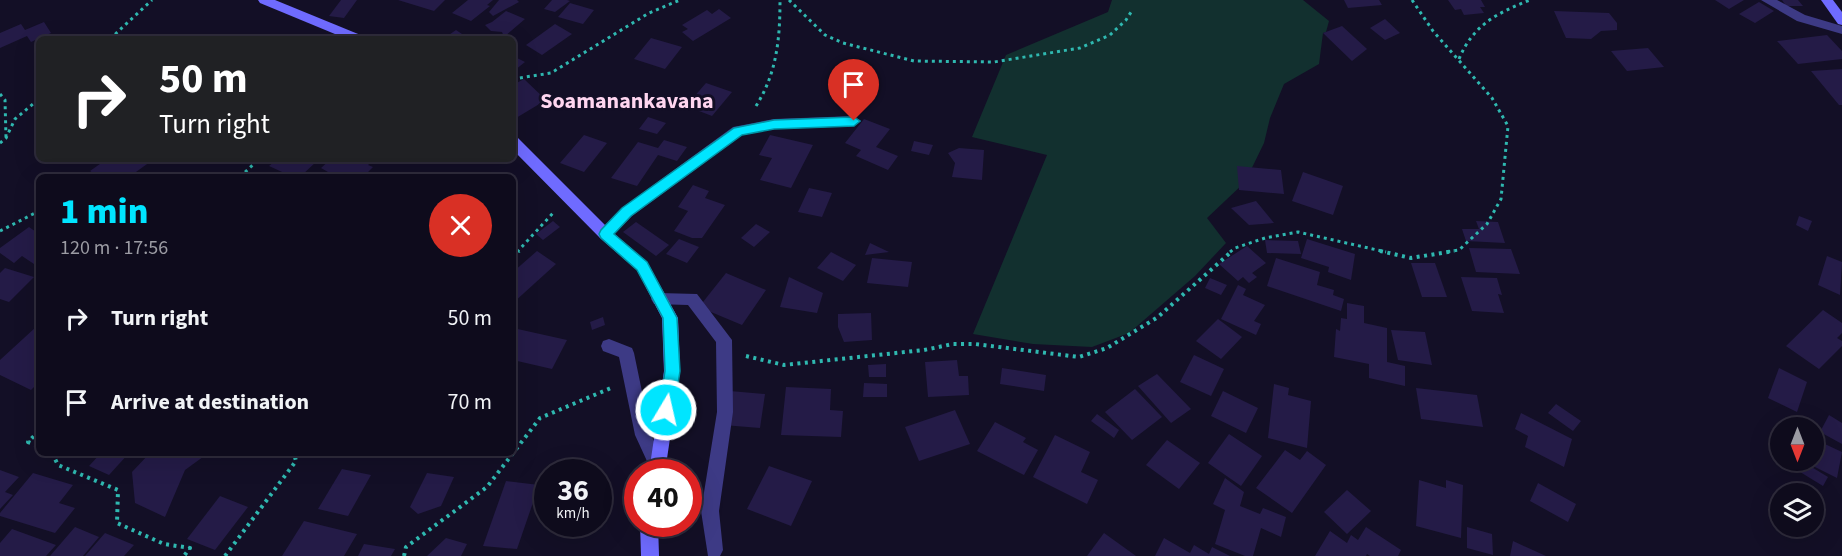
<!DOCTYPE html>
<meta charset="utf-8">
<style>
:root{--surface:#0e0b1c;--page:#171425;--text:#f1f3f6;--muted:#9b9ba3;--line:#2e2b3b;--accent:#00e5ff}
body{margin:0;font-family:"Source Sans 3",sans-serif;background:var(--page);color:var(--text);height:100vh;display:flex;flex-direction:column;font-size:22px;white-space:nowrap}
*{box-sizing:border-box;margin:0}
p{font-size:20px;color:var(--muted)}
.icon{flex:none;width:33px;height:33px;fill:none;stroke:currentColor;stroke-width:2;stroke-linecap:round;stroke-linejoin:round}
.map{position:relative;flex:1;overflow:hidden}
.side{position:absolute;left:36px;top:174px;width:480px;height:282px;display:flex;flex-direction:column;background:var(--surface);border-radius:9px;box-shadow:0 6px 24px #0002,0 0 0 2px var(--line)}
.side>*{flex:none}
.banner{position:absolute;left:36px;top:36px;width:480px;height:126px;border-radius:9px;box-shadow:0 6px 24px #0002,0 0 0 2px var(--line);background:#202124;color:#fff;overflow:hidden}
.needle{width:39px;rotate:180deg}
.tools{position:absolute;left:1770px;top:417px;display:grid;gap:12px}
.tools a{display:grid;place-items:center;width:54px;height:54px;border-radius:50%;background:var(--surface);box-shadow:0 6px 24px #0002,0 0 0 2px var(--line);font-size:30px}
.speed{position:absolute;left:534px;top:459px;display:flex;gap:12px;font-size:30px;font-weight:700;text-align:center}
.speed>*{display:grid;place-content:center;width:78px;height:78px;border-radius:50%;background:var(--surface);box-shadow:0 6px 24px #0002,0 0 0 2px var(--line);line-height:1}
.speed small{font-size:15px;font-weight:400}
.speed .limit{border:9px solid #d22;background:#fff;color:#111}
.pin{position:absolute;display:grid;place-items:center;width:51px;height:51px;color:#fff;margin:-62px -26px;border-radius:50% 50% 50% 0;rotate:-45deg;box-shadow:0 0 6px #0007}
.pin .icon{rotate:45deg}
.me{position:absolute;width:66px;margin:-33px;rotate:9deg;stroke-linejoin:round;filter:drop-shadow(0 0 4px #0008)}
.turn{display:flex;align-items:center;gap:21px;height:126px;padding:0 24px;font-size:27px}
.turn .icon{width:78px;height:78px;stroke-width:2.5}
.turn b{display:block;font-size:42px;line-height:51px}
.round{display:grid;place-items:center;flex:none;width:63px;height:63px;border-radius:32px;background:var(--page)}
.summary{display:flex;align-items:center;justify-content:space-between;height:102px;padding:0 24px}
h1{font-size:36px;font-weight:800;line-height:45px;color:var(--accent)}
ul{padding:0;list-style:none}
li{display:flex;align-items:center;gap:18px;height:84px;padding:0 24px}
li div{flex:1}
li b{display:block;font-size:22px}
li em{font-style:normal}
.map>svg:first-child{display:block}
.green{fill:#12302f}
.building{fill:#241b47}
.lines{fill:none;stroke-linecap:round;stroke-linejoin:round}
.path-far1{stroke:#2fb8b0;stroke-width:3;stroke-dasharray:3 4;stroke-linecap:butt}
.path{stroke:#2fb8b0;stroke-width:4;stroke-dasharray:3 4.5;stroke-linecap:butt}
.lane{fill:#3d3a85;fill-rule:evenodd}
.street{fill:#3d3a85;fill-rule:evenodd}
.secondary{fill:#6f6bff;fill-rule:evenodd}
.route{fill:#00e5ff;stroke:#0095a6;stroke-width:1.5}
.labels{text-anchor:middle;stroke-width:6;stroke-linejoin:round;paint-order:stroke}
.neighbourhood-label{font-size:22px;font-weight:bold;fill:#ffd6f0;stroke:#130f26}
</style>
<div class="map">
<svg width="1842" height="556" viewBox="0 0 1842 556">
<rect width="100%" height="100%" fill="#130f26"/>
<polygon class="green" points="1112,0 1303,0 1329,21 1326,32 1323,33 1319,64 1284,84 1270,118 1264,143 1245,182 1207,218 1226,243 1195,276 1129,333 1092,347 1033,344 973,334 1047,155 972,137 1006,55 1108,12"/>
<g class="building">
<polygon points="341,0 357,0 344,18 329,16"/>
<polygon points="398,0 445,0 434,11"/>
<polygon points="468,0 493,0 487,5 490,6 471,21 452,13"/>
<polygon points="499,0 517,0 519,2 493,16 489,12"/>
<polygon points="552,0 567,0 570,1 555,12 544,9"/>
<polygon points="1344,0 1379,0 1382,5 1348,8"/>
<polygon points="1448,0 1481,0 1485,7 1480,7 1484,13 1464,15 1461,9 1455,10"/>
<polygon points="1715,0 1744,0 1729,9"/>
<polygon points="1782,0 1798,0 1803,6 1786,6"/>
<polygon points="1759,2 1774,11 1755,23 1739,14"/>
<polygon points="570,3 594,10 583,24 558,17"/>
<polygon points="719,9 731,18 693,41 682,32 688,29 682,25 707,10 712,14"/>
<polygon points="506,11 525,19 504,37 502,32 491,31 485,25 492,22"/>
<polygon points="1554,11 1609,13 1617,23 1617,30 1601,31 1591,39 1566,38"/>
<polygon points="1385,19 1400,33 1385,40 1370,28"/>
<polygon points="44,22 51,33 31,42 27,36 0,48 0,33 21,24 25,30"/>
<polygon points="555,24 572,34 542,55 526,45"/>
<polygon points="1342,26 1367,49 1352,61 1323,33"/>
<polygon points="456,30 468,38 443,39"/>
<polygon points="1827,35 1842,51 1842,59 1798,64 1777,41"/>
<polygon points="651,38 682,47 665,69 634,59"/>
<polygon points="1648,48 1664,67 1627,71 1611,51"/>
<polygon points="513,56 525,62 515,70 513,69"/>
<polygon points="1842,69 1842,105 1839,105 1811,71"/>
<polygon points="524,79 546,100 516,118 513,114 513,85"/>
<polygon points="706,83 732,92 712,116 686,106"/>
<polygon points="648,117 666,123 657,134 639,129"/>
<polygon points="864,119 890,129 876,147 898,156 888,170 856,156 861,150 845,143"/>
<polygon points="584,135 607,143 584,172 560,163"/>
<polygon points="770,135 813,145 791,188 760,180 772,158 759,155"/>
<polygon points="664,140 687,147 677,161 658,155 637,186 611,178 638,142 658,148"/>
<polygon points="914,141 933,145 929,155 911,151"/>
<polygon points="959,148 984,150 982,180 952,177 955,163 948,153"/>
<polygon points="107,159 154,159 129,177 99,177 90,171"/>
<polygon points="278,159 319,159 300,177 293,177 269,166"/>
<polygon points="331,159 374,159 368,165 373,167 366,174 372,177 322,177 328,172 321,168"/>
<polygon points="1237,166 1281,170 1284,194 1239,190"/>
<polygon points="1303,172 1343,186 1333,215 1292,201"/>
<polygon points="693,185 709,191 705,198 725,205 702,238 692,238 674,231 688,211 678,207"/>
<polygon points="809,188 832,193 822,217 798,212"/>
<polygon points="1256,201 1274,223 1249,225 1231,208"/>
<polygon points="1799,216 1812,221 1808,231 1796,225"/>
<polygon points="553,221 560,227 543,240 536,234"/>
<polygon points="1476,221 1498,222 1505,243 1466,241 1462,229 1479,229"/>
<polygon points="636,222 669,245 656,256 623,232"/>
<polygon points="756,224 770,232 754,247 741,238"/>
<polygon points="29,227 39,234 39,265 37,266 22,256 14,263 0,253 0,248"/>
<polygon points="679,239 699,247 687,263 666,254"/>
<polygon points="1307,239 1355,254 1351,280 1328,272 1329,267 1301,258"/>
<polygon points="1265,240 1298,241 1301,254 1267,253"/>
<polygon points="870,243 889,252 865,255"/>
<polygon points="1247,246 1266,263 1252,273 1257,277 1249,283 1243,277 1238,281 1219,264"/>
<polygon points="1469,248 1511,249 1520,274 1476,272"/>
<polygon points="537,251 556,264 513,303 513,272"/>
<polygon points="831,252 856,265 843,281 817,268"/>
<polygon points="1827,256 1842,262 1840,295 1818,285"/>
<polygon points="872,258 912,262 908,287 867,283"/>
<polygon points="1276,258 1320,272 1317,285 1334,290 1333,295 1344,299 1341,311 1267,286"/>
<polygon points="1411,263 1435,263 1447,297 1422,297"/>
<polygon points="5,268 34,277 9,302 0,299 0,273"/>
<polygon points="726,273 766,290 742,325 699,307"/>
<polygon points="789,277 823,293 817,313 780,307"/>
<polygon points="1461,277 1497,278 1502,295 1498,294 1504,313 1472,311"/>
<polygon points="1210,278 1227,285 1221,295 1205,288"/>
<polygon points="1238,285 1246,289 1243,295 1265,305 1254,321 1261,324 1256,335 1221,319"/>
<polygon points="1347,303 1364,306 1364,323 1387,328 1387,362 1405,366 1405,386 1369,378 1369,364 1334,357 1336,329 1340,331 1341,318 1347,319"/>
<polygon points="1823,310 1842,323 1842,333 1837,338 1842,341 1842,346 1819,369 1786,346"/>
<polygon points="871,313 872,340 844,342 838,327 838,314"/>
<polygon points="603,317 605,325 592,330 590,322"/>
<polygon points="1218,319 1242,337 1221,359 1196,341"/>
<polygon points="36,327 39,329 39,343 36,346 39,347 39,382 31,390 0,375 0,360"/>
<polygon points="513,328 567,340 552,369 513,360"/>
<polygon points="1391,330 1425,332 1432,365 1398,360"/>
<polygon points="1194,355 1224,369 1211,396 1180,382"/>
<polygon points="957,360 959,376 968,376 969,395 928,397 925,362"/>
<polygon points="886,364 886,377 869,377 868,365"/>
<polygon points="1002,368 1046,375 1044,391 1000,384"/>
<polygon points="1779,368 1807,382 1797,412 1768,398"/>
<polygon points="1157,374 1191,409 1171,423 1138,386"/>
<polygon points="864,383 887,384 887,397 863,397"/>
<polygon points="1274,384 1289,388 1288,395 1311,401 1307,448 1268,438"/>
<polygon points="786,387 831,389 830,410 843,411 841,437 781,435"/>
<polygon points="1416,388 1477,395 1483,427 1421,419"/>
<polygon points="1135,389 1162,417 1132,440 1105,412"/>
<polygon points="730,391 765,394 760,428 723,425"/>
<polygon points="1223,391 1258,408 1246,433 1211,416"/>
<polygon points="1556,404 1581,421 1573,431 1548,413"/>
<polygon points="955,410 970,444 919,461 905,427"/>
<polygon points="1521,413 1572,439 1564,467 1525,447 1528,436 1515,429"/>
<polygon points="1097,414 1119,430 1114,438 1091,421"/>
<polygon points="1829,415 1842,423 1842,444 1820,432"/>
<polygon points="995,422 1026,438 1023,442 1038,450 1024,475 977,451"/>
<polygon points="1229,434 1262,456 1241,486 1208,463"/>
<polygon points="1055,435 1090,452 1081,472 1098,480 1087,504 1033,477"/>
<polygon points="1814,439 1842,452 1837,478 1807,463 1808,460 1814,460"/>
<polygon points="1167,440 1200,463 1179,489 1146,465"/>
<polygon points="1285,450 1300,460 1307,451 1326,465 1292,513 1256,488"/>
<polygon points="101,453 129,453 109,475 89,466"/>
<polygon points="150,453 207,454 185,470 165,517 135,503 132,472"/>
<polygon points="1795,460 1800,460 1828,477 1823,486 1792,467"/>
<polygon points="769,466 812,481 791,526 747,509"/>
<polygon points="342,469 371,475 348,516 318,509"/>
<polygon points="0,470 19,477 5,492 13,495 0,509"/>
<polygon points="33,473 73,485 59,503 75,508 55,533 0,516 0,513"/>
<polygon points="427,473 454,477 441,506 418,514 410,507"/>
<polygon points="1225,478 1244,492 1240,506 1260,514 1263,508 1286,517 1281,537 1261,528 1253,556 1245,556 1215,544 1225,510 1213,504"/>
<polygon points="1419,480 1446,488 1446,480 1463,485 1461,538 1416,526"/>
<polygon points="506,481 539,485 517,549 483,546"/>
<polygon points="1538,483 1576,504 1568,522 1530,501"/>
<polygon points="1347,490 1371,511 1347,534 1324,512"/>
<polygon points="220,496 248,507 215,550 187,539"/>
<polygon points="304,521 357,534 344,556 282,556"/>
<polygon points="75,527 99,537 83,556 50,556"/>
<polygon points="1366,527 1401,550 1398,556 1370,556 1367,554 1366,556 1315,556 1330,531 1347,543 1351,535 1358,540"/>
<polygon points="1467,527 1492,534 1493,555 1467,548"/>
<polygon points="12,529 56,545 46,556 0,556 0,543"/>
<polygon points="105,533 134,545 124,556 85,556"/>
<polygon points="1104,533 1136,556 1087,556"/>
<polygon points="446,538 467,544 461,556 427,556"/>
<polygon points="1164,538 1190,553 1194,545 1209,554 1212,547 1230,556 1155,556"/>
<polygon points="1513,541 1546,556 1510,556"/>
<polygon points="364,544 395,549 391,556 358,556"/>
</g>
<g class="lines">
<g class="path-far1">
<polyline points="789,0 825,35 843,43 914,61 994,62 1080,48 1110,35 1126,20 1133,9"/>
<polyline points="1412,0 1433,31 1492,98 1508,126 1501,199 1487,224 1459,250 1445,252"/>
<polyline points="110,39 152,0"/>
<path d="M1459 59C1473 25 1497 13 1530 0"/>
<polyline points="513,79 551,73 649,13 680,0"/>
<polyline points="0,94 5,100 6,137"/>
<path d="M756 106C777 73 780 38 780 0"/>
<polyline points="0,143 6,138 15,119 39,99"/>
<polyline points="240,177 259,159"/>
<polyline points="0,231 39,211"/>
<polyline points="517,252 554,212"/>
<polyline points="1230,252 1235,248 1265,238 1298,232 1386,252"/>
</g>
<g class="path">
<polyline points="1380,251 1411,258 1454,251"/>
<polyline points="513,257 519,251"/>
<polyline points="746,356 784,365 924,350 953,344 975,344 1079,357 1107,348 1158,317 1232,251"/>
<polyline points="39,431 28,442 39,446"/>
<polyline points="52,453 58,465 118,490 117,523 164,544 190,548 184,556"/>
<polyline points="225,556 296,461 294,453"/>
<polyline points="404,556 406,547 487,487 540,418 611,388"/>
</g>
<g class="lane">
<polygon points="854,116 861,121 854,126 774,129 742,135 632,216 610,238 600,238 598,234 622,208 733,127 774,119"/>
<polygon points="659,293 697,294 732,340 733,412 719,511 723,550 720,556 708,556 701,511 717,412 716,342 688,305 654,304 651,299 654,294"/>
<polygon points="609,339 632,348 634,353 651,435 666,467 664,472 652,472 635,435 619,357 603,351 601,346 603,341"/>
</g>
<polygon class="street" points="1761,0 1777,0 1805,15 1842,26 1842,34 1797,21"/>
<g class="secondary">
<polygon points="258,0 275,0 363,36 365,39 347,39 260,3"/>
<polygon points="1821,0 1833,0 1842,12 1842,25 1838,24"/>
<polygon points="513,137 518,138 610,230 647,262 678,318 680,371 665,472 649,472 664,371 662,318 637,270 600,238 513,150"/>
<polygon points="640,524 658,524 659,556 641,556"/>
</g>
</g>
<polygon class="route" points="854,117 860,121 854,126 774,129 742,135 631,216 614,234 647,262 677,318 680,371 674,410 672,414 666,416 661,414 659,410 665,371 663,318 637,270 601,238 599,234 601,230 622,208 734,128 774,120"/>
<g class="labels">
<g class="neighbourhood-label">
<text x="627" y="108">Soamanankavana</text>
</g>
</g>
</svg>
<div class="tools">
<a><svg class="needle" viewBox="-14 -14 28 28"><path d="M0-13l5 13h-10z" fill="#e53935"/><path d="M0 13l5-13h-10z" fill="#9b9ba3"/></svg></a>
<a><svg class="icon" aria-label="layers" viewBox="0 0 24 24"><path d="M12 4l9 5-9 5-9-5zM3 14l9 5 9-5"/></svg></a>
</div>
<div class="speed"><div>36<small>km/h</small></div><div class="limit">40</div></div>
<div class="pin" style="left:854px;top:121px;background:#d93025"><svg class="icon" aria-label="arrive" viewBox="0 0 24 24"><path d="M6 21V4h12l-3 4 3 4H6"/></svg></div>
<svg class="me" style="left:666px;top:410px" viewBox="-20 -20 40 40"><circle r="17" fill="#00e5ff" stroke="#fff" stroke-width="3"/><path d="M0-11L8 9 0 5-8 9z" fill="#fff"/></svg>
<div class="banner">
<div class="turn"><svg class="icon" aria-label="right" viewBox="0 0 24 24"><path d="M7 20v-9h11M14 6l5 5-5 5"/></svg><div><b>50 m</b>Turn right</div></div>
</div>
<section class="side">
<div class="summary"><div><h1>1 min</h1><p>120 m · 17:56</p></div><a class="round" style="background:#d93025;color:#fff"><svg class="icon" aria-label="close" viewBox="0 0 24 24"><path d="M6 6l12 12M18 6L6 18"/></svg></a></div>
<ul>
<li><svg class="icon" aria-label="right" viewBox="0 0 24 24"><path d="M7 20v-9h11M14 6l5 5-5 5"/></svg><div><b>Turn right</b></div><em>50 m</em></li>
<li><svg class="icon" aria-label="arrive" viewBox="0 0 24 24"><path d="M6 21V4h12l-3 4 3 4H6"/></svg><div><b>Arrive at destination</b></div><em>70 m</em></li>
</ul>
</section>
</div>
